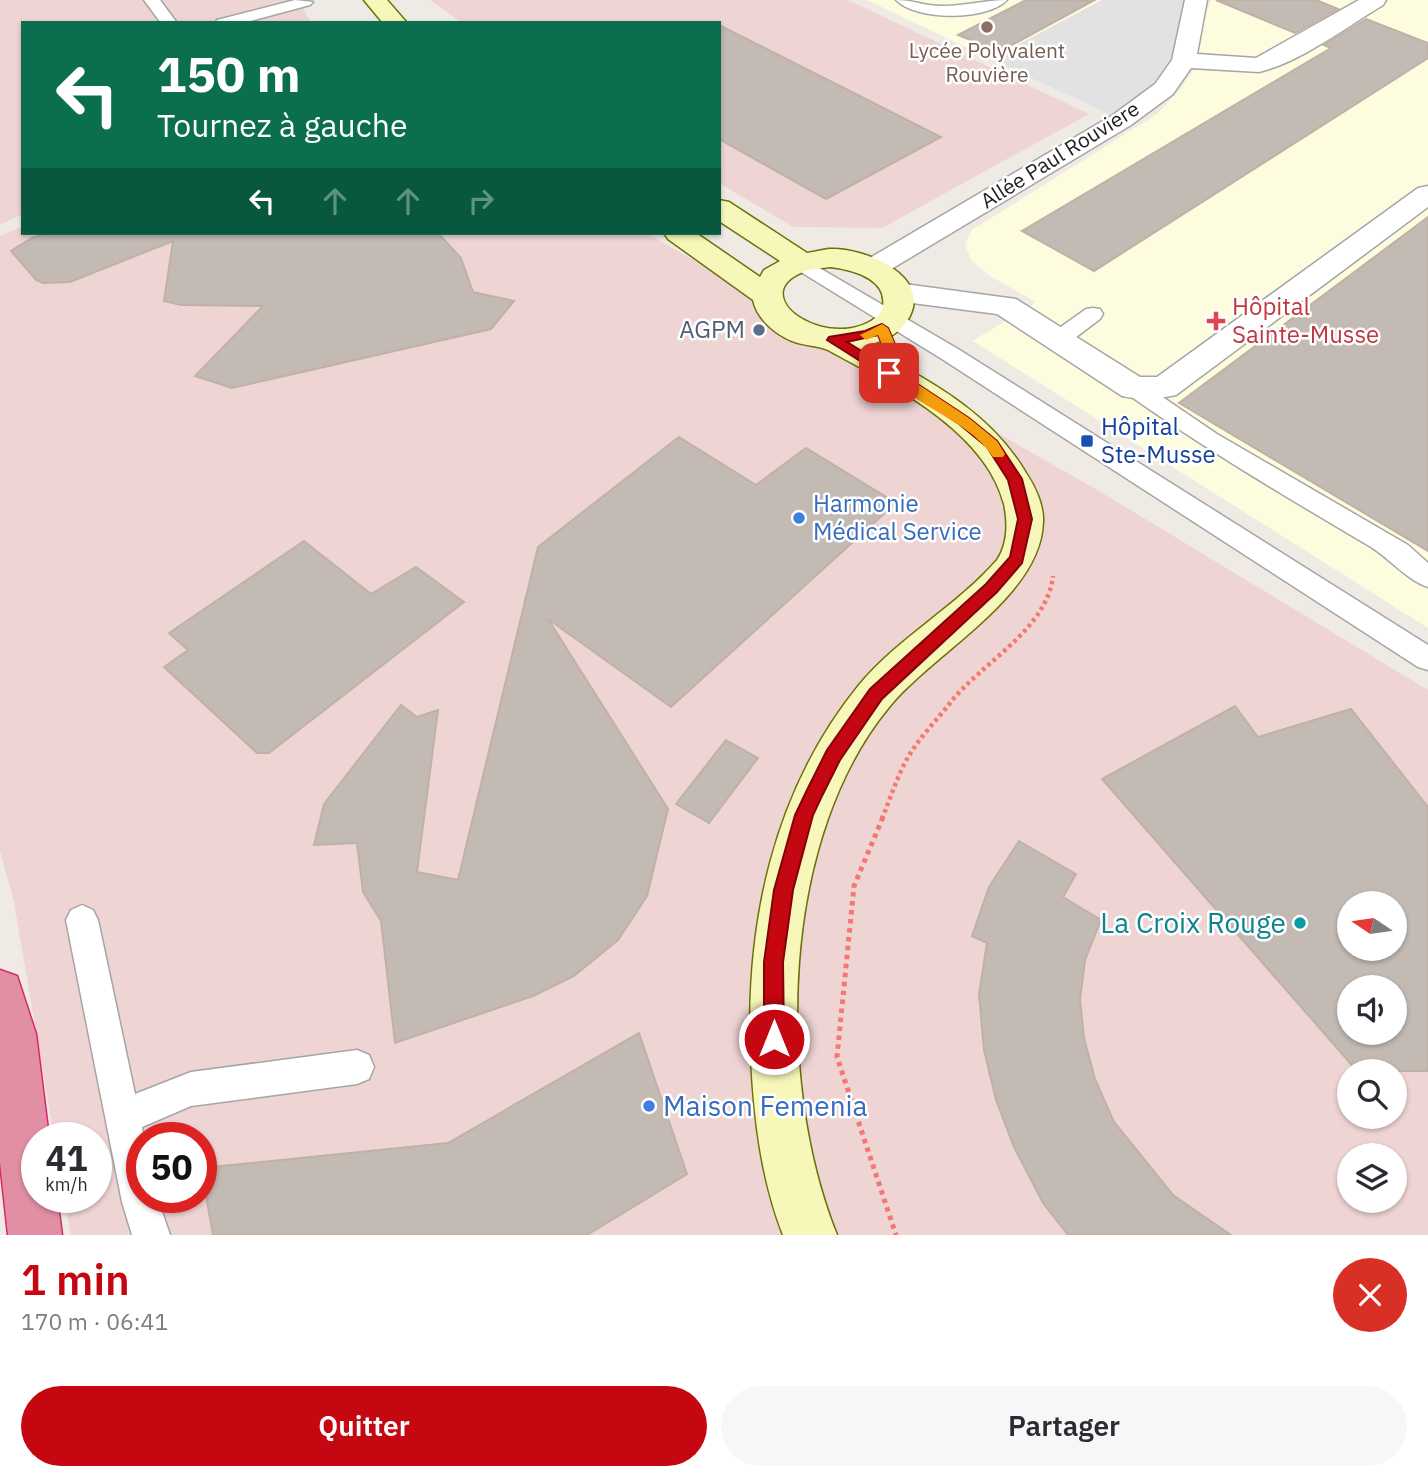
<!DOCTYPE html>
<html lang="fr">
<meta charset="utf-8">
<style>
:root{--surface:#fff;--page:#f7f7f7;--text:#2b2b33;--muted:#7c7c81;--accent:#c50711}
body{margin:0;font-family:"IBM Plex Sans",sans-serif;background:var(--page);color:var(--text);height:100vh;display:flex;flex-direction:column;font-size:26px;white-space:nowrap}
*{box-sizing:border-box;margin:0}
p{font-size:23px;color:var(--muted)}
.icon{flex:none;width:38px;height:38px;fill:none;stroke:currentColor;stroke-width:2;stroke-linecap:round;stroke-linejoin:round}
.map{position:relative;height:1235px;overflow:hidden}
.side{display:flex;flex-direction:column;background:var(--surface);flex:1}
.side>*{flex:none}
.hud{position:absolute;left:21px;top:21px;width:700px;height:214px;border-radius:0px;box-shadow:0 2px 5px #0004;background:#0b6e4f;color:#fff;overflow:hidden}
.needle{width:46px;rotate:283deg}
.tools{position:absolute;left:1337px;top:891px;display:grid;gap:14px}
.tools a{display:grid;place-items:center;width:70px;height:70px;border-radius:50%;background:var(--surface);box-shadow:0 2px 5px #0004;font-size:35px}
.speed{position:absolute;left:21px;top:1122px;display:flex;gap:14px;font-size:35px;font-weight:700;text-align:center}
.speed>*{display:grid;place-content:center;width:91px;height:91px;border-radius:50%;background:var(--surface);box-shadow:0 2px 5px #0004;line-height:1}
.speed small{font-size:18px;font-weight:400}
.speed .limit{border:10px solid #d22;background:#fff;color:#111}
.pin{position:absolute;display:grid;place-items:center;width:60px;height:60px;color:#fff;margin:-30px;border-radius:14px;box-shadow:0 4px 10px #0006}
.me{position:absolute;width:77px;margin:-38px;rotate:0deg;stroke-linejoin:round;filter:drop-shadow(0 0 5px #0008)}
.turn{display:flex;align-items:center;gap:24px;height:147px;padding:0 21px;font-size:32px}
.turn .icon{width:91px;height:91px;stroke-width:2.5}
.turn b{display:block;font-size:49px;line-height:60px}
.lanes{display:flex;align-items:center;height:66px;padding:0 21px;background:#0003;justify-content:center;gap:35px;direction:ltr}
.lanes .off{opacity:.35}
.round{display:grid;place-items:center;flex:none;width:74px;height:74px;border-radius:37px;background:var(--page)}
.headline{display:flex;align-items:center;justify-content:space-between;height:119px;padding:0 21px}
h1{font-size:42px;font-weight:600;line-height:52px;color:var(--accent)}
.action{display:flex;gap:14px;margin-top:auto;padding:14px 21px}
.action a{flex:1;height:80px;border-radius:42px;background:var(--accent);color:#fff;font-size:28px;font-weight:600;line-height:80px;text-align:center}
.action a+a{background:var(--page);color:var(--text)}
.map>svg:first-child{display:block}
.commercial{fill:#efd4d4;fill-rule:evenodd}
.education{fill:#fefcde}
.parking{fill:#e2e2e2}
.building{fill:#c3bab4;stroke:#c0b1a7;stroke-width:2;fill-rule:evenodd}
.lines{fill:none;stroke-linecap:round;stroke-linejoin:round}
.service-casing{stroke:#a5a5a5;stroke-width:3}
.minor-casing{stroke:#a5a5a5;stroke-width:3}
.secondary-casing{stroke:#6b7209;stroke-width:3}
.motorway-casing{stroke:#d42a6d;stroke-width:3}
.path-far1{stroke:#f5776f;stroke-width:4.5;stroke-dasharray:3.5 3.5;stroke-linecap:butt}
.path{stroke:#f5776f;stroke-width:5;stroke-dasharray:4.5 4.5;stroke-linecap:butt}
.service{fill:#fff;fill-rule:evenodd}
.minor{fill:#fff;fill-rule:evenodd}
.secondary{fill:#f7f7ba;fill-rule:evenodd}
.motorway{fill:#e38fa3;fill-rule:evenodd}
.route{fill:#c50711;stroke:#80050b;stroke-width:2;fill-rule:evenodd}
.slow{fill:#f59e0b}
.education-dot{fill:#8d6e63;stroke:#fff;stroke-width:2.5}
.health-dot{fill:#e0444e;stroke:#fff;stroke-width:2.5}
.service-dot{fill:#5c6f8a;stroke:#fff;stroke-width:2.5}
.transit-dot{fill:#1a4fb4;stroke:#fff;stroke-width:2.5}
.shop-dot{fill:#3f7fe0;stroke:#fff;stroke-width:2.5}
.culture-dot{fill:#0f9aa8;stroke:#fff;stroke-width:2.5}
.labels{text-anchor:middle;stroke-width:5;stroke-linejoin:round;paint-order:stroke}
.far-education-label{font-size:21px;fill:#785e54;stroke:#fff}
.far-street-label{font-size:21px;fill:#1e1e1e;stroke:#fff}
.health-label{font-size:24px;fill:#be3a42;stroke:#fff;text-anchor:start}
.service-label{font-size:24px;fill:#4e5e75;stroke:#fff;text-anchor:end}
.transit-label{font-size:24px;fill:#164399;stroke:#fff;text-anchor:start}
.shop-label{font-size:24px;fill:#366cbe;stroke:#fff;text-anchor:start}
.near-culture-label{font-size:28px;fill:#0d838f;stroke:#fff;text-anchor:end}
.near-shop-label{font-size:28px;fill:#366cbe;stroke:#fff;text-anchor:start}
</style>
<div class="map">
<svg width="1428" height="1235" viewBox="0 0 1428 1235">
<rect width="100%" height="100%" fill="#efebe4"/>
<g class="commercial">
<polygon points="0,0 299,0 311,23 23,23 23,214 0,225"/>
<polygon points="430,0 848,0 1089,114 882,228 793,227 719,183 719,23 462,23"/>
<path d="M23 226V233H646L1099 491 1428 690V1235H71L64 1197H96V1138L54 1137 14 902 0 851V236ZM1349 903H1395V948H1349ZM1349 987H1395V1032H1349ZM1349 1071H1395V1116H1349ZM142 1138H201V1197H142ZM1349 1155H1395V1200H1349Z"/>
</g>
<g class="education">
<polygon points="867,0 1102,0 991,59"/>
<polygon points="1211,0 1428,0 1428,628 973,341 1036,302 990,276 971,260 965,244 972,230 1157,114 1180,90 1195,67 1201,27"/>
</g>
<polygon class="parking" points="1102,0 1196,0 1184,60 1122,120 991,59"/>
<g class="building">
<polygon points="1026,0 1093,1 999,52 958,35"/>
<polygon points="1216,0 1316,0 1338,9 1295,33"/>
<polygon points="1366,19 1428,43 1428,58 1094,271 1022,231 1331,48 1324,45"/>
<polygon points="719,25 941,137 826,199 719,139"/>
<polygon points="1428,217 1428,551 1179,403"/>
<polygon points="48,233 438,233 461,258 473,292 514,301 491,329 232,388 195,376 263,306 181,305 164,301 173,241 70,282 43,283 36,280 11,251 32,238"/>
<polygon points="679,437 756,485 806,448 896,503 671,707 548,619 668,809 647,896 618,940 574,976 533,996 395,1043 381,921 363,892 357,843 314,845 324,804 401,705 417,717 438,710 417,872 458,880 538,547"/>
<polygon points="304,541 371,594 416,567 464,602 269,753 257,753 164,667 188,650 169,633"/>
<path d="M1235 706 1258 737 1351 709 1428 807V1071H1357L1102 779ZM1349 903H1395V948H1349ZM1349 987H1395V1032H1349Z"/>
<polygon points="726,740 758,758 709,823 676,804"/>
<polygon points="1019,841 1076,874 1063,897 1101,920 1085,960 1080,1000 1084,1038 1095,1079 1114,1122 1173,1195 1231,1235 1068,1235 1043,1203 1014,1147 996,1100 984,1050 979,994 987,943 972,936 989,887"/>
<polygon points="639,1033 687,1174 587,1235 213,1235 201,1168 448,1143"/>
</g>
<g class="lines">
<defs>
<g id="service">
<polygon points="144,0 160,0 177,23 161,23"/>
<polygon points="295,0 313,2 310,5 243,23 215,23 217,20"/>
<path d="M896 0C909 0 917 3 929 5 955 9 981 0 1007 0 987 21 916 21 896 0Z"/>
<polygon points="782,246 958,349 1428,645 1428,670 1418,667 942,359 775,256 772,252 775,248"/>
<polygon points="1093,308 1100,309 1103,314 1100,319 1067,344 1051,344 1048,339 1051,334 1086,309"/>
<path d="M1134 381 1142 383 1217 434 1408 545 1428 563V587C1407 580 1390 559 1371 547 1288 498 1205 449 1126 393L1123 388 1126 383Z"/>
<polygon points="82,905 93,910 98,920 135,1094 191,1072 357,1050 369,1055 374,1067 369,1079 357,1084 191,1106 142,1127 144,1138 142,1138 142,1197 157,1197 170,1235 132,1235 122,1202 66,920 71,910"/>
</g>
<g id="minor">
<path d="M1185 0H1207L1197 54 1256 58 1359 0H1386L1383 5C1346 27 1301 62 1259 72L1191 68 1173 94 1131 125 883 274 873 277 863 274 858 268 863 262 1113 115 1155 84 1172 60Z"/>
<path d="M1428 186V207L1176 395C1159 399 1140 400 1122 396L997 314 897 301 886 298 882 292 886 286 897 283 1016 299 1140 377H1157L1418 188Z"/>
</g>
<g id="secondary">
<polygon points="364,0 387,0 407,23 383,23"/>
<path d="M719 200 729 202 807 253C814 252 822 250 829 249 864 247 936 277 907 321 897 336 882 341 866 346 927 380 989 410 1026 473 1035 486 1044 506 1043 522 1041 596 935 652 890 706 780 838 775 1081 837 1235H783C761 1178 754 1119 751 1058 745 925 773 791 859 685 899 637 956 607 997 560 1008 544 1008 522 1004 504 985 430 890 384 828 350 817 345 803 346 792 341 775 334 757 319 753 300L668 239 664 233H696L760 277 764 270 780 261 719 221ZM830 267C856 270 893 281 881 313 836 358 741 297 803 272 811 269 822 268 830 267Z"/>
</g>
<polygon id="motorway" points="0,970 17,976 36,1034 49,1138 37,1138 37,1197 57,1197 62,1235 8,1235 0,1162"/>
</defs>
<use href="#service" class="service-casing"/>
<use href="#minor" class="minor-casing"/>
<use href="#secondary" class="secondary-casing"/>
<use href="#motorway" class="motorway-casing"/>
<path class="path-far1" d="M882 819C890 799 897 777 907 759 918 739 936 721 950 703 980 664 1047 630 1053 576"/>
<polyline class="path" points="883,817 854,886 837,1057 896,1235"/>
<use href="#service" class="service"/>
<use href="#minor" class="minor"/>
<use href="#secondary" class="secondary"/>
<use href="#motorway" class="motorway"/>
</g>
<path class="route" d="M882 324 888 328 910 379 969 418 997 441 1022 479 1032 519 1022 563 997 592 882 699 840 760 821 798 813 815 793 890 783 962 784 1039 781 1046 774 1049 767 1046 764 1039V962L774 890 795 815 807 790 827 750 870 689 986 584 1010 557 1018 519 1008 480 987 447 959 424 900 385 895 374 889 378 884 376 827 340 829 337 865 331ZM878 335 893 370 847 342Z"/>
<path class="slow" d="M882 324 888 328 910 379 969 418 997 441 1005 454 1003 457H993C971 423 929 413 901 386 892 377 884 348 878 335L866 340 860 335Z"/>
<circle class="education-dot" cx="987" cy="27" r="7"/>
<path class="health-dot" d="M1212.5 310.5h7v7h7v7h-7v7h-7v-7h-7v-7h7z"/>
<circle class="service-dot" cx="759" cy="330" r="7"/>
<rect class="transit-dot" x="1080" y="434" width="14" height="14" rx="3.5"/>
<g class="shop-dot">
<circle cx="799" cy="518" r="7"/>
<circle cx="649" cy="1106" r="7"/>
</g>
<circle class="culture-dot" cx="1300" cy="923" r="7"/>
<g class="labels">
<g class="far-education-label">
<text x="987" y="58">Lycée Polyvalent<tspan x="987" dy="24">Rouvière</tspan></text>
</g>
<g class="far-street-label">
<text transform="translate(1060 155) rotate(-32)" y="7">Allée Paul Rouviere</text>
</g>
<g class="health-label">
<text x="1232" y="315">Hôpital<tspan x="1232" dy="28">Sainte-Musse</tspan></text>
</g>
<g class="service-label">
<text x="745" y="338">AGPM</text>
</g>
<g class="transit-label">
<text x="1101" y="435">Hôpital<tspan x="1101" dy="28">Ste-Musse</tspan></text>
</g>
<g class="shop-label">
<text x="813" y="512">Harmonie<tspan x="813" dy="28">Médical Service</tspan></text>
</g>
<g class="near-culture-label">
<text x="1286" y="933">La Croix Rouge</text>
</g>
<g class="near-shop-label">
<text x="663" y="1116">Maison Femenia</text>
</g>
</g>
</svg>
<div class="tools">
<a><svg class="needle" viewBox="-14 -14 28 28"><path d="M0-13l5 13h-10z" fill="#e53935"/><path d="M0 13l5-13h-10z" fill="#7c7c81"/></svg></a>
<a><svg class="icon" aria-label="sound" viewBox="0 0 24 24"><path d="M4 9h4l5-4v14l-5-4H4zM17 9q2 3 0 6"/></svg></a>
<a><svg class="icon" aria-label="search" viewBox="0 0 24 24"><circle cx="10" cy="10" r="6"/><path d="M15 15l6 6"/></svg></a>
<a><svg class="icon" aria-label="layers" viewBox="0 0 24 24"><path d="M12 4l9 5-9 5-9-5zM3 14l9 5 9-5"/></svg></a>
</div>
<div class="speed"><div>41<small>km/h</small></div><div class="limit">50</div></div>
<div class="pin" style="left:889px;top:373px;background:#d93025"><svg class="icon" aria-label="arrive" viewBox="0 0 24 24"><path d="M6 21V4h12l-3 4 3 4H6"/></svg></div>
<svg class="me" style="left:774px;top:1039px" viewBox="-20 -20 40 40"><circle r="17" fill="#c50711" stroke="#fff" stroke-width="3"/><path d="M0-11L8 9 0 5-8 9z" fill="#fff"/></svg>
<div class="hud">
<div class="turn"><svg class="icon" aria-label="left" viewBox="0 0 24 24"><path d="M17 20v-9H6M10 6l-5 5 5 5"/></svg><div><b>150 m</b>Tournez à gauche</div></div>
<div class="lanes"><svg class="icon" aria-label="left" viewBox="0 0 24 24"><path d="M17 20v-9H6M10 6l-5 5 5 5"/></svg><svg class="icon off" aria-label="ahead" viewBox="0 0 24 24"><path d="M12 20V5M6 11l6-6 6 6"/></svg><svg class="icon off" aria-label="ahead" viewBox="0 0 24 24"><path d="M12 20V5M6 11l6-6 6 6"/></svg><svg class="icon off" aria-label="right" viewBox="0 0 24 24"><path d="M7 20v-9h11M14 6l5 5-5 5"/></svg></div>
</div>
</div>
<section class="side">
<div class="headline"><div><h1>1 min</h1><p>170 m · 06:41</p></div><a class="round" style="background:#d93025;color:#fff"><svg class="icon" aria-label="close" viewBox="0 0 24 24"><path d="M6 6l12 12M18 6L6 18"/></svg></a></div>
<div class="action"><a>Quitter</a><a>Partager</a></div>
</section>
